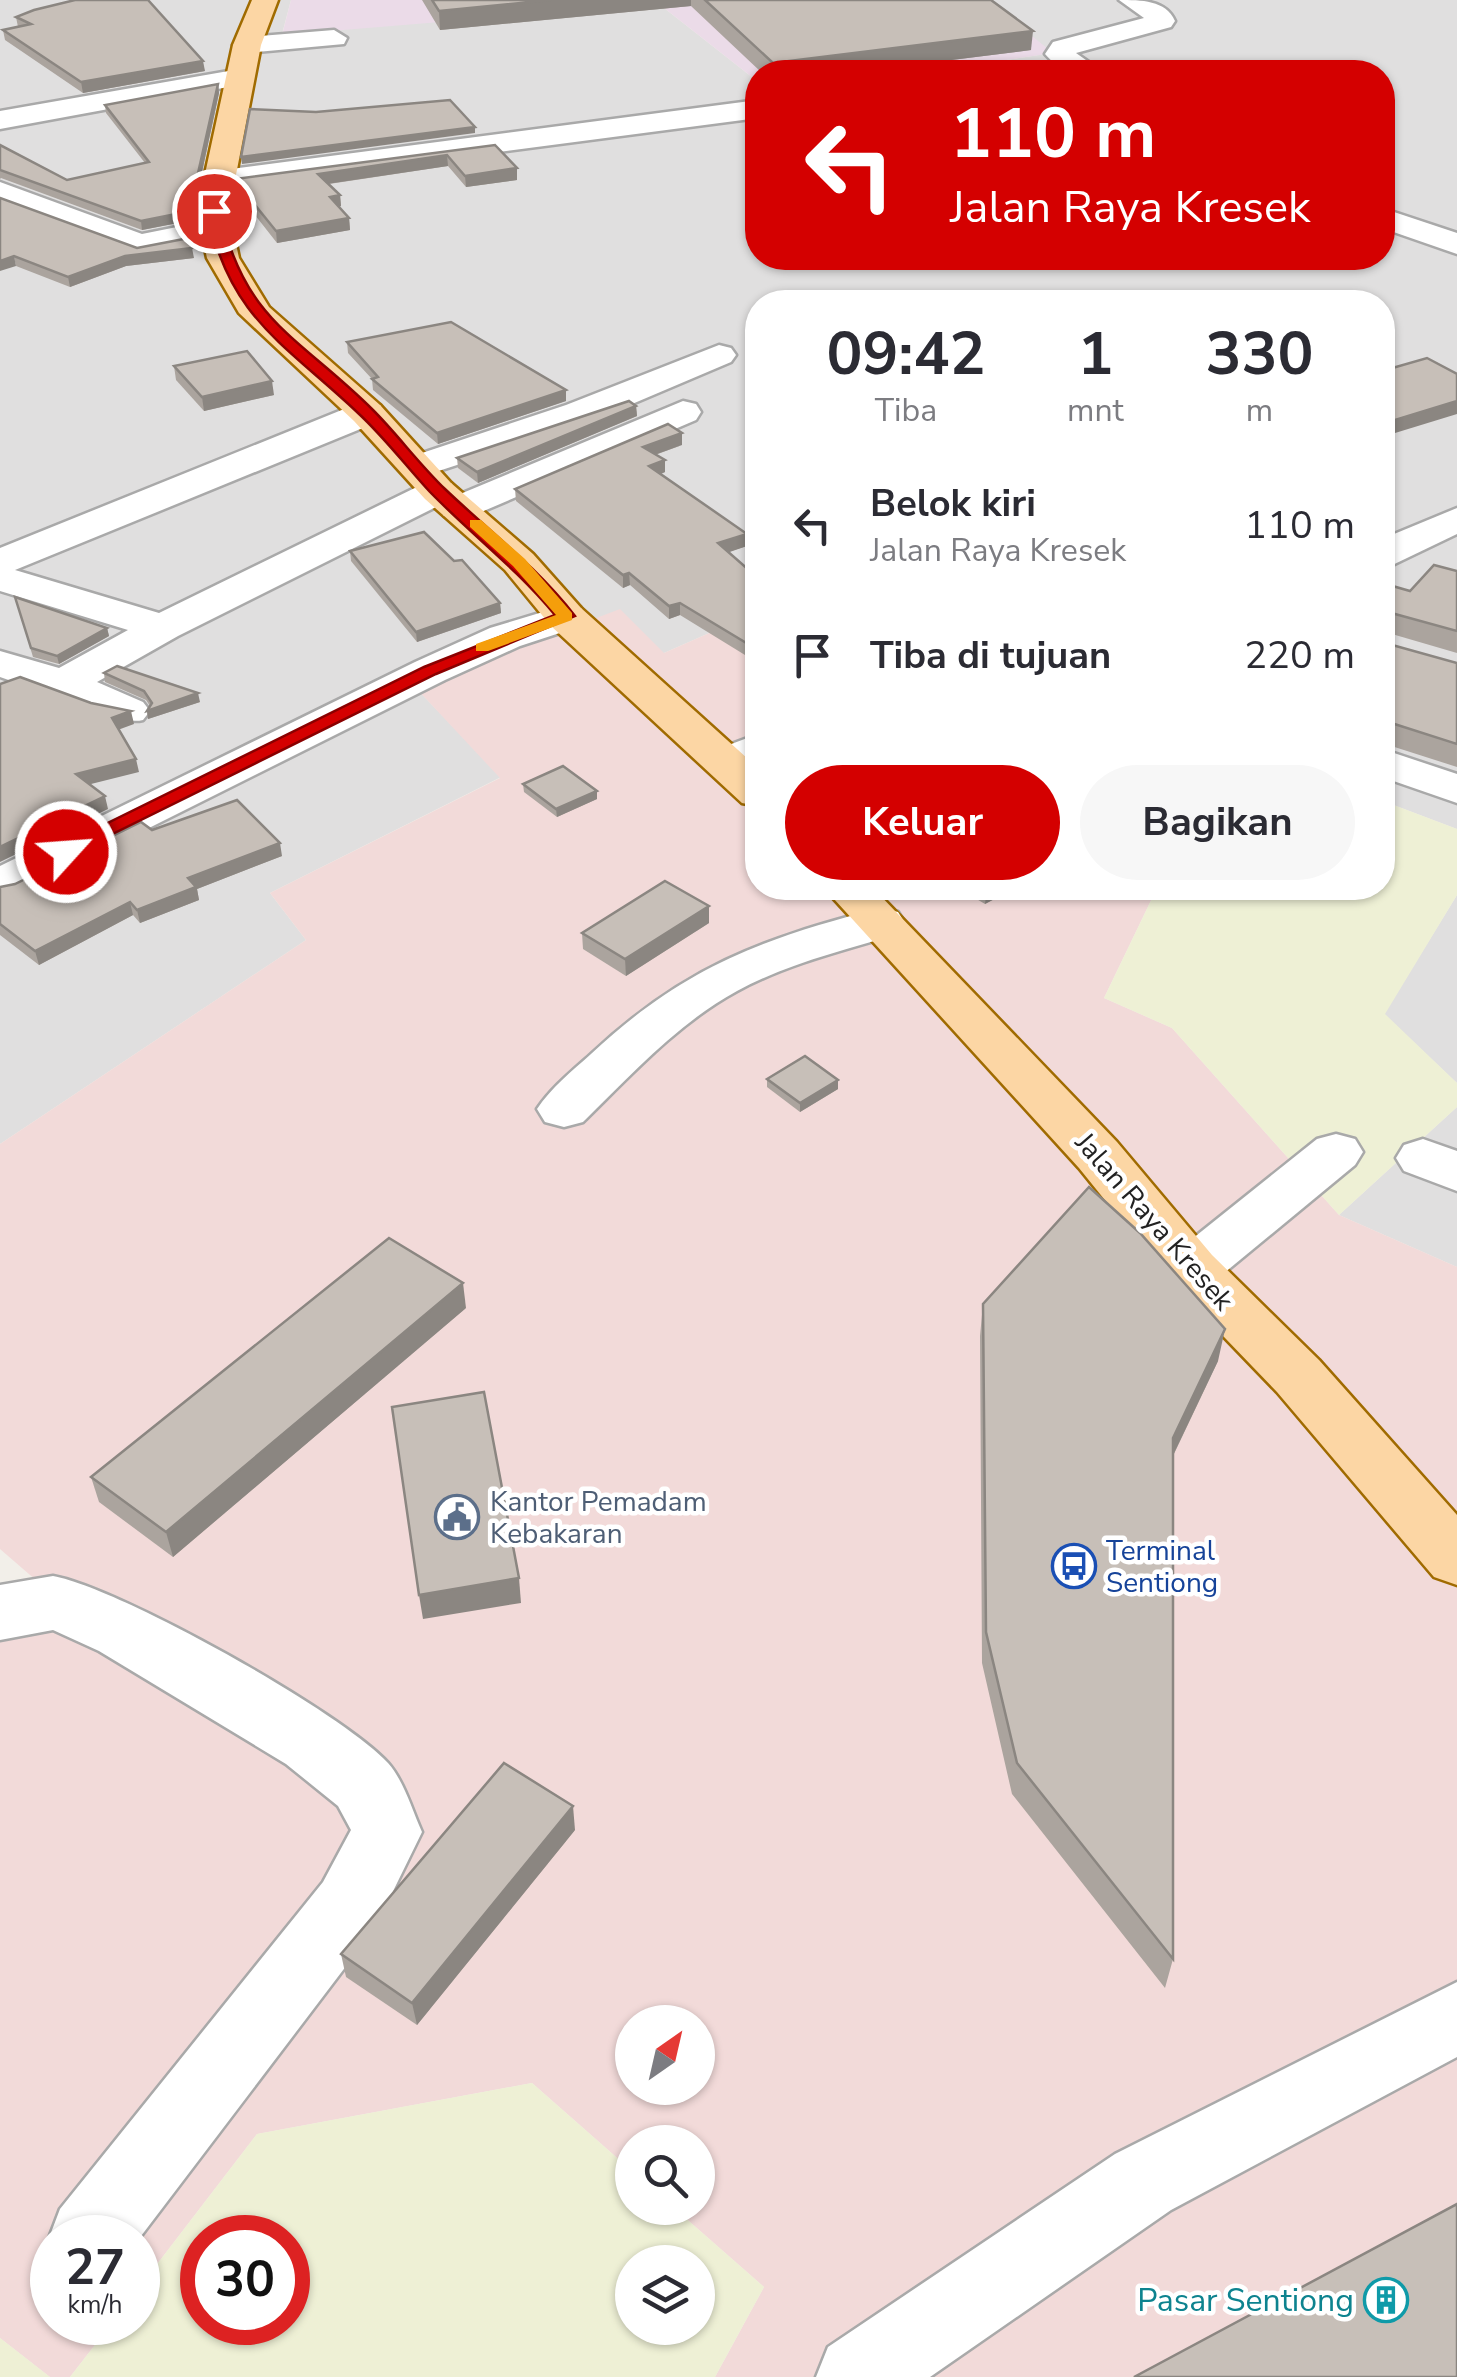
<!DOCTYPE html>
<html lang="id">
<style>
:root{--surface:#fff;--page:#f7f7f7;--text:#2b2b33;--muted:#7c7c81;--accent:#d40000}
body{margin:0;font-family:"Nunito Sans",sans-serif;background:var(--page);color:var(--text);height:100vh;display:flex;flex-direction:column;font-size:38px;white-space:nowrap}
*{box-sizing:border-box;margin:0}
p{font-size:32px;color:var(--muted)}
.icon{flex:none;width:55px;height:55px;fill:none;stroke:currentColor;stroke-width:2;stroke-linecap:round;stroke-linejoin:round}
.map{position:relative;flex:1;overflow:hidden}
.panel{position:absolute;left:745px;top:290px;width:650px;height:610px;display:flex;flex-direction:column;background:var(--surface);border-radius:40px;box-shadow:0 2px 8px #0004}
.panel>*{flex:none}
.guide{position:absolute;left:745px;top:60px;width:650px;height:210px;border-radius:40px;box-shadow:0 2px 8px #0004;background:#d40000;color:#fff;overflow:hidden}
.needle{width:65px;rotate:34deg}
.fabs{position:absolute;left:615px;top:2005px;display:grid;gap:20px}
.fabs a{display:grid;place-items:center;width:100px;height:100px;border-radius:50%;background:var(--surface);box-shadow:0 2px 8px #0004;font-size:50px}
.speed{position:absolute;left:30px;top:2215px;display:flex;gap:20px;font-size:50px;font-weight:700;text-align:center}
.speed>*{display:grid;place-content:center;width:130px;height:130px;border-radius:50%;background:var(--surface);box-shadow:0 2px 8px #0004;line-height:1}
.speed small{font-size:25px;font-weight:400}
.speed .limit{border:15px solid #d22;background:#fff;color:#111}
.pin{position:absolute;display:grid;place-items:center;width:85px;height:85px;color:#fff;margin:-42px;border:5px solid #fff;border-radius:50%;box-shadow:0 2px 10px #0007}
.me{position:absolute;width:110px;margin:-55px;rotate:64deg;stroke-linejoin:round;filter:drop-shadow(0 0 8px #0008)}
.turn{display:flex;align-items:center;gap:35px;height:210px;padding:0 40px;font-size:45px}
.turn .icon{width:130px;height:130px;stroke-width:2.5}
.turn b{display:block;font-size:70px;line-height:85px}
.eta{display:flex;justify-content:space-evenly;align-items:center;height:170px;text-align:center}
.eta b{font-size:60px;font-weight:700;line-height:70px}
.cta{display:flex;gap:20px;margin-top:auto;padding:20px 40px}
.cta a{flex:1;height:115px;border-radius:60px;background:var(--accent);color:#fff;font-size:40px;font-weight:700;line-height:115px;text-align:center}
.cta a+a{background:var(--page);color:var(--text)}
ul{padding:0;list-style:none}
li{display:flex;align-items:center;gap:30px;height:130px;padding:0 40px}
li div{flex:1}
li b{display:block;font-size:38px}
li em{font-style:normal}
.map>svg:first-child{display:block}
.residential{fill:#e0dfdf}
.commercial{fill:#f2dad9;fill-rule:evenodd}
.industrial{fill:#ebdbe8}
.farmland{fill:#eef0d5;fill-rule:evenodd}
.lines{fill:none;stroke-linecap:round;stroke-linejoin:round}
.minor-casing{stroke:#a9a9a9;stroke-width:5}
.major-casing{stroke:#a06b00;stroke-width:5}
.minor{fill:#fff;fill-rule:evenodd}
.major{fill:#fcd6a4;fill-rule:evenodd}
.wall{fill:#aba49e}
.shaded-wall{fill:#8b8681}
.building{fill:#c7bfb8;stroke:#8b8681;stroke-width:2.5}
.route{fill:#d40000;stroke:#8a0000;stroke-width:2.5}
.slow{fill:#f59e0b}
.labels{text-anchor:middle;stroke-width:9;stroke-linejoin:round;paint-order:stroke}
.street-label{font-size:28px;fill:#222;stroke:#fff}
.service-label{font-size:28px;fill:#4e5e75;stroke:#fff;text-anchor:start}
.transit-label{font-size:28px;fill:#164399;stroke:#fff;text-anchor:start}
.near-culture-label{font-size:32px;fill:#0d838f;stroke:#fff;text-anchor:end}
</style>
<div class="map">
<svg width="1457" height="2377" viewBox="0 0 1457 2377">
<rect width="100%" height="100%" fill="#f2efe9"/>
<g class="residential">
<polygon points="0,0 291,0 282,34 659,4 757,81 758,258 1382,258 1382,72 928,72 1052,53 987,0 1457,0 1457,829 1383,801 1382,302 758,302 757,612 664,653 415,687 501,777 270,893 306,940 0,1144"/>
<polygon points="1457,895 1457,1083 1384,1014"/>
<polygon points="1457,1107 1457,1267 1339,1215"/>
</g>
<path class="commercial" d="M620 609 664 653 757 612 758 888H1157L1104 998 1172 1028 1339 1215 1457 1267V2377H715L764 2287 674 2208H698V2142H632V2171L532 2083 257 2134 138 2289V2238H52V2322L112 2323 70 2377H50L0 2338V1624L52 1594 0 1549V1144L306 940 270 893 500 778 415 687ZM632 2022H698V2088H632Z"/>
<polygon class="industrial" points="291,0 987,0 1053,53 928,72 758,72 757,81 659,4 282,35"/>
<g class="farmland">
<polygon points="1383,801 1457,829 1457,895 1385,1014 1457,1083 1457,1107 1339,1215 1172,1028 1104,998 1157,888 1382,888"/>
<path d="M532 2083 632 2171V2208H674L764 2287 715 2377H70L112 2323 138 2322V2289L257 2134ZM202 2238H288V2322H202ZM632 2262H698V2328H632Z"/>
<polygon points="0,2338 50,2377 0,2377"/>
</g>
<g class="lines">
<defs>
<g id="minor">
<path d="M1119 0C1141 0 1166 0 1175 21L1171 27 1076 53 1103 72C1079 72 1061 73 1045 54L1053 42 1144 18Z"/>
<polygon points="334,30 347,38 344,44 247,53 233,45 247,37"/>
<polygon points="240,69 250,71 254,77 250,83 0,129 0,111"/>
<polygon points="758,100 758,118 216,189 201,180 216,171"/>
<polygon points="0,182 142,234 217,219 233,228 228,235 140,254 0,202"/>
<polygon points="1382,208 1457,233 1457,254 1382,228"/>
<polygon points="719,345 731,348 736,355 731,362 592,421 417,478 404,475 398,467 404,459 566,405"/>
<path d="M683 401 696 404 701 412 696 420 472 516H444L439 508 442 504 178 636 97 682 143 702 150 711 143 720C115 727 35 688 0 677V651L59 668 128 630 0 591V548L354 405H380L385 413 380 421 15 570 159 613 425 483H451L457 491 453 497Z"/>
<polygon points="1457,508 1457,534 1382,570 1382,539"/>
<polygon points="566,605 581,608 587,617 581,626 520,646 445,680 17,894 0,898 0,866 415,662 490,628"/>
<polygon points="758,734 758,764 726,774 710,770 704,761 710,752"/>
<polygon points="1382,749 1457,774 1457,803 1382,777"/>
<path d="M881 908 898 912 905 923 898 934C844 950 787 964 737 991 678 1023 631 1075 583 1122L564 1127 545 1122 537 1109C551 1088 572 1071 591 1054 683 968 760 939 881 908Z"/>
<polygon points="1336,1134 1355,1139 1363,1152 1355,1165 1212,1283 1192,1289 1172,1283 1164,1269 1172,1255 1317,1139"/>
<polygon points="1423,1139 1457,1151 1457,1191 1404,1171 1396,1158 1404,1145"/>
<path d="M53 1576C120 1588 343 1713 388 1763 404 1781 412 1810 422 1832L375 1928 138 2240 52 2238V2247L49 2238 60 2209 323 1882 351 1830 338 1806 286 1764 99 1651 53 1630 0 1640V1585Z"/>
<polygon points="1457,1982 1457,2057 1171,2210 930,2377 816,2377 828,2347 1115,2154"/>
</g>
<g id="major">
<polygon points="252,0 278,0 261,45 229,211 239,258 269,307 380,405 451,483 533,554 581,608 758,768 758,806 742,803 551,626 505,570 425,499 354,421 239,313 207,258 197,211 233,45"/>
<polygon points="824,888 873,888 1117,1142 1212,1255 1319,1360 1457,1515 1457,1585 1434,1577 1277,1392 1172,1283 1079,1168"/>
</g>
</defs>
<use href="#minor" class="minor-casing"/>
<use href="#major" class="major-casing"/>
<use href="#minor" class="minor"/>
<use href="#major" class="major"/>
</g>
<g class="wall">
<polygon points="422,0 991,0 1031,50 855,72 761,72 691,6 440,30"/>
<polygon points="16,17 205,71 83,93 5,40 3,30 18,27"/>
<polygon points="218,84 219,93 194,209 181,212 183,222 142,230 1,178 0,179 0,145 67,180 145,163 106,113 105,105"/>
<polygon points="495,145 517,168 517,180 466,187 448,166 329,184 340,195 341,206 339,207 349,218 350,230 277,243 240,196 235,198 234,186 235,179"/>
<polygon points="0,198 137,248 194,258 126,266 70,287 16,266"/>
<polygon points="347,342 566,390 566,401 438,444 373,390 372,379 348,353"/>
<polygon points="174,366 274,395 204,411 176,380"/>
<polygon points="636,406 637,416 478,483 458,468 457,458"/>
<polygon points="682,445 655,455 665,460 665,472 661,474 747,534 747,546 728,552 758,578 758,663 680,615 669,619 630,585 623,588 516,501 515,489"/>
<polygon points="350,551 454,561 500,603 501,613 417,642 351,561"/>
<polygon points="1457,571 1457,653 1385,632 1385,643 1457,663 1457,767 1382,743 1382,583 1410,591"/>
<polygon points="15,597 107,628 109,636 59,664 33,657"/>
<polygon points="104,673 200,702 148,719 147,711 150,706 146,700 105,682"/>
<polygon points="523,784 597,799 557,817 524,792"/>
<polygon points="152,830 282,856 197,889 199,900 140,923 133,915 39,965 0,935 0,887 15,884"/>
<polygon points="958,888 1015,888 985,904"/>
<polygon points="709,923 626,976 583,949 582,933"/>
<polygon points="767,1079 838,1089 800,1112 767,1087"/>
<polygon points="983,1304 1218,1361 1173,1456 1173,1959 1165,1988 1012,1794 982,1663 980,1336"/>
<polygon points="466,1308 173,1557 99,1502 91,1477"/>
<polygon points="575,1830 417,2025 346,1977 341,1954"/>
</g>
<g class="shaded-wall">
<polygon points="551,0 691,0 691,6 440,30 439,11"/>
<polygon points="1033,31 1031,50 855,72 772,72 773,63"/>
<polygon points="203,61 205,71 83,93 81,82"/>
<polygon points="218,84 219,93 194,209 180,213 178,203"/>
<polygon points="475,127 475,133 242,164 241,157"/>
<polygon points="447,155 448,166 320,185 318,174"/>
<polygon points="517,168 517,180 466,187 465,176"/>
<polygon points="239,185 240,196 235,198 234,186"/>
<polygon points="340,195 341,206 332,208 330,197"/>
<polygon points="181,213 183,222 142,230 141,221"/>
<polygon points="349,218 350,230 277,243 276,231"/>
<polygon points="192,248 194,258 126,266 70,287 68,277 125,256"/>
<polygon points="14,256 16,266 0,271 0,261"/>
<polygon points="272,381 274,395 204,411 202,397"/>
<polygon points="566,390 566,401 438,444 437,433"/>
<polygon points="1457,401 1457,414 1382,437 1382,424"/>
<polygon points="636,406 637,416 478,483 477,472"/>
<polygon points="682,433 682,445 643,459 643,447"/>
<polygon points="665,460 665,472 650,478 649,466"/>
<polygon points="747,534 747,546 718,556 718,543"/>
<polygon points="629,573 630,585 623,588 623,575"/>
<polygon points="500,603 501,613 417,642 416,632"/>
<polygon points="680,603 680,615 669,619 669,606"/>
<polygon points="107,628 109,636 59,664 57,656"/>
<polygon points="198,693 200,702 148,719 147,711"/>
<polygon points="131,711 134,724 115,731 112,718"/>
<polygon points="136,759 139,772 79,787 76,774"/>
<polygon points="597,791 597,799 557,817 556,809"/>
<polygon points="105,796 108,809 0,862 0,847"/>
<polygon points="280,843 282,856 197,889 199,900 140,923 137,910 188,878"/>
<polygon points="987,888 1015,888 985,904"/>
<polygon points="130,902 133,915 39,965 35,951"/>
<polygon points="709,906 709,923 626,976 625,959"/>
<polygon points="838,1080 838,1089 800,1112 800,1103"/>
<polygon points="463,1283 466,1308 173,1557 166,1532"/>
<polygon points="1225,1329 1218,1361 1166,1470 1173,1438"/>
<polygon points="519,1578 521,1603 423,1619 419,1595"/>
<polygon points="573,1806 575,1830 417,2025 412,2003"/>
</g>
<g class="building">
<polygon points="75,0 148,0 203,61 81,82 3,30 31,24 16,17 34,10"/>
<polygon points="432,0 551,0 439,11"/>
<polygon points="705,0 991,0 1033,31 773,63"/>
<polygon points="218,84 192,200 178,203 181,213 141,221 0,170 0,145 67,180 149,162 105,105"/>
<polygon points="450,100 475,127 241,157 250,109 316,112"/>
<polygon points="495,145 517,168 465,176 447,155 318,174 340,195 330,197 349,218 276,231 239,185 234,186 235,179"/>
<polygon points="0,198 137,248 189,238 192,248 125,256 68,277 14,256 0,261"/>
<polygon points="451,322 566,390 437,433 372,379 378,377 347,342"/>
<polygon points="247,351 272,381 202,397 174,366"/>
<polygon points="1427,358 1457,374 1457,401 1382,424 1382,371"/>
<polygon points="629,401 636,406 477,472 457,458"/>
<polygon points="668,424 682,433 643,447 665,460 649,466 747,534 718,543 758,578 758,650 680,603 669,606 629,573 623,575 515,489"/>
<polygon points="424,532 454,561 462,560 500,603 416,632 350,551"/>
<polygon points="1434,565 1457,571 1457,631 1384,611 1385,643 1457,663 1457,744 1382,720 1382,583 1410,591"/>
<polygon points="15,597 107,628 57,656 31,648"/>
<polygon points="117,666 198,693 147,711 152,703 144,691 104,673"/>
<polygon points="20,677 91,703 131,711 112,718 136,759 76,774 105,796 0,847 0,684"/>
<polygon points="563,766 597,791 556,809 523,784"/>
<polygon points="237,800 280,843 188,878 196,887 137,910 130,902 35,951 0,924 0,887 15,884 141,822 152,830"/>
<polygon points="665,881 709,906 625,959 582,933"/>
<polygon points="805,1056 838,1080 800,1103 767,1079"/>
<polygon points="1089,1187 1140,1233 1225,1329 1173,1438 1173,1959 1017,1763 986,1632 983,1304"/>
<polygon points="389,1238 463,1283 166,1532 91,1477"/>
<polygon points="484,1392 519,1578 419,1595 392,1407"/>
<polygon points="504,1763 573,1806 412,2003 341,1954"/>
<polygon points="1457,2204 1457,2377 1134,2377"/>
</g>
<path class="route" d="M214 207 220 211C244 322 300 337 373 410 398 435 419 464 445 489 489 531 537 567 575 616L436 674 66 857 59 856V847L424 667 555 615C515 567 472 535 430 492 406 466 384 437 358 413 284 343 229 318 207 211Z"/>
<polygon class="slow" points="470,520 481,520 525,559 572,613 572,620 488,651 476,651 476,644 556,615 513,566 470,527"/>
<defs>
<symbol id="civic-ring" viewBox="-11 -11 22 22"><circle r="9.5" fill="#fff" stroke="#5c6f8a" stroke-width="1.5"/><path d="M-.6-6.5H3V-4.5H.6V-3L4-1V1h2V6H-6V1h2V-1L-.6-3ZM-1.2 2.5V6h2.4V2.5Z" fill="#5c6f8a"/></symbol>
<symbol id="bus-ring" viewBox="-11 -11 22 22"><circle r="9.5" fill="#fff" stroke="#1a4fb4" stroke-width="1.5"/><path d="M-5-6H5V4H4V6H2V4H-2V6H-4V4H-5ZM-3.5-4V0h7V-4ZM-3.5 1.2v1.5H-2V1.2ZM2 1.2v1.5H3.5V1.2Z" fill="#1a4fb4"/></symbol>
<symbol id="building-ring" viewBox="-11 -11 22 22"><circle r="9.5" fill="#fff" stroke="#0f9aa8" stroke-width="1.5"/><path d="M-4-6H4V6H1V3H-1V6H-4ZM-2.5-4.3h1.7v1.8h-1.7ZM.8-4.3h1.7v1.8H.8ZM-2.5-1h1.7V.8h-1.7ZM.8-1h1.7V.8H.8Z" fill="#0f9aa8"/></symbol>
</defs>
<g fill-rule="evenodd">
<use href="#civic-ring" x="432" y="1492" width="50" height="50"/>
<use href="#bus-ring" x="1049" y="1541" width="50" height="50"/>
<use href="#building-ring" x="1361" y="2275" width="50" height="50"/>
</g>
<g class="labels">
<g class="street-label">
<text transform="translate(1155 1221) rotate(49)" y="10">Jalan Raya Kresek</text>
</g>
<g class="service-label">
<text x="490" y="1511">Kantor Pemadam<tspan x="490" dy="32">Kebakaran</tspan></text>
</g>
<g class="transit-label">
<text x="1106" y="1560">Terminal<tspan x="1106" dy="32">Sentiong</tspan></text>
</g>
<g class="near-culture-label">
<text x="1354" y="2311">Pasar Sentiong</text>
</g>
</g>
</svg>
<div class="fabs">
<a><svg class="needle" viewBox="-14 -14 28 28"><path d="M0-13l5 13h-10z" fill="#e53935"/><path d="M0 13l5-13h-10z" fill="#7c7c81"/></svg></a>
<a><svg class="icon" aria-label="search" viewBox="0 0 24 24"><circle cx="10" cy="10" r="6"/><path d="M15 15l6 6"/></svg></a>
<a><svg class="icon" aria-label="layers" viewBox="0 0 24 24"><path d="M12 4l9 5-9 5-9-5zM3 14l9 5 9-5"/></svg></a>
</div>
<div class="speed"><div>27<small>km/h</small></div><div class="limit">30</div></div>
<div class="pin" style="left:214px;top:211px;background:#d93025"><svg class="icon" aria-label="arrive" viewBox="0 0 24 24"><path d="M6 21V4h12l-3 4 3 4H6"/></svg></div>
<svg class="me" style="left:66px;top:852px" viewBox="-20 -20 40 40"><circle r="17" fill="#d40000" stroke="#fff" stroke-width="3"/><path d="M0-11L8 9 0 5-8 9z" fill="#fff"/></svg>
<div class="guide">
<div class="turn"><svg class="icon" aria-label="left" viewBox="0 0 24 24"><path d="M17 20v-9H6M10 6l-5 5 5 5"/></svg><div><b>110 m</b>Jalan Raya Kresek</div></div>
</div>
<section class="panel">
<div class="eta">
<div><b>09:42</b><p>Tiba</p></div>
<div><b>1</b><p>mnt</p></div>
<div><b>330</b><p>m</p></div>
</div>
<ul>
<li><svg class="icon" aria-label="left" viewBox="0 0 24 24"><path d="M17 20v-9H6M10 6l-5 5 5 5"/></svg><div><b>Belok kiri</b><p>Jalan Raya Kresek</p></div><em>110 m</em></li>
<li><svg class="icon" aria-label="arrive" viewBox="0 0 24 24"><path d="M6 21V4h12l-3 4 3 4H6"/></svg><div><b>Tiba di tujuan</b></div><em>220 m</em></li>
</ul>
<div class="cta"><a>Keluar</a><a>Bagikan</a></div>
</section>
</div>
